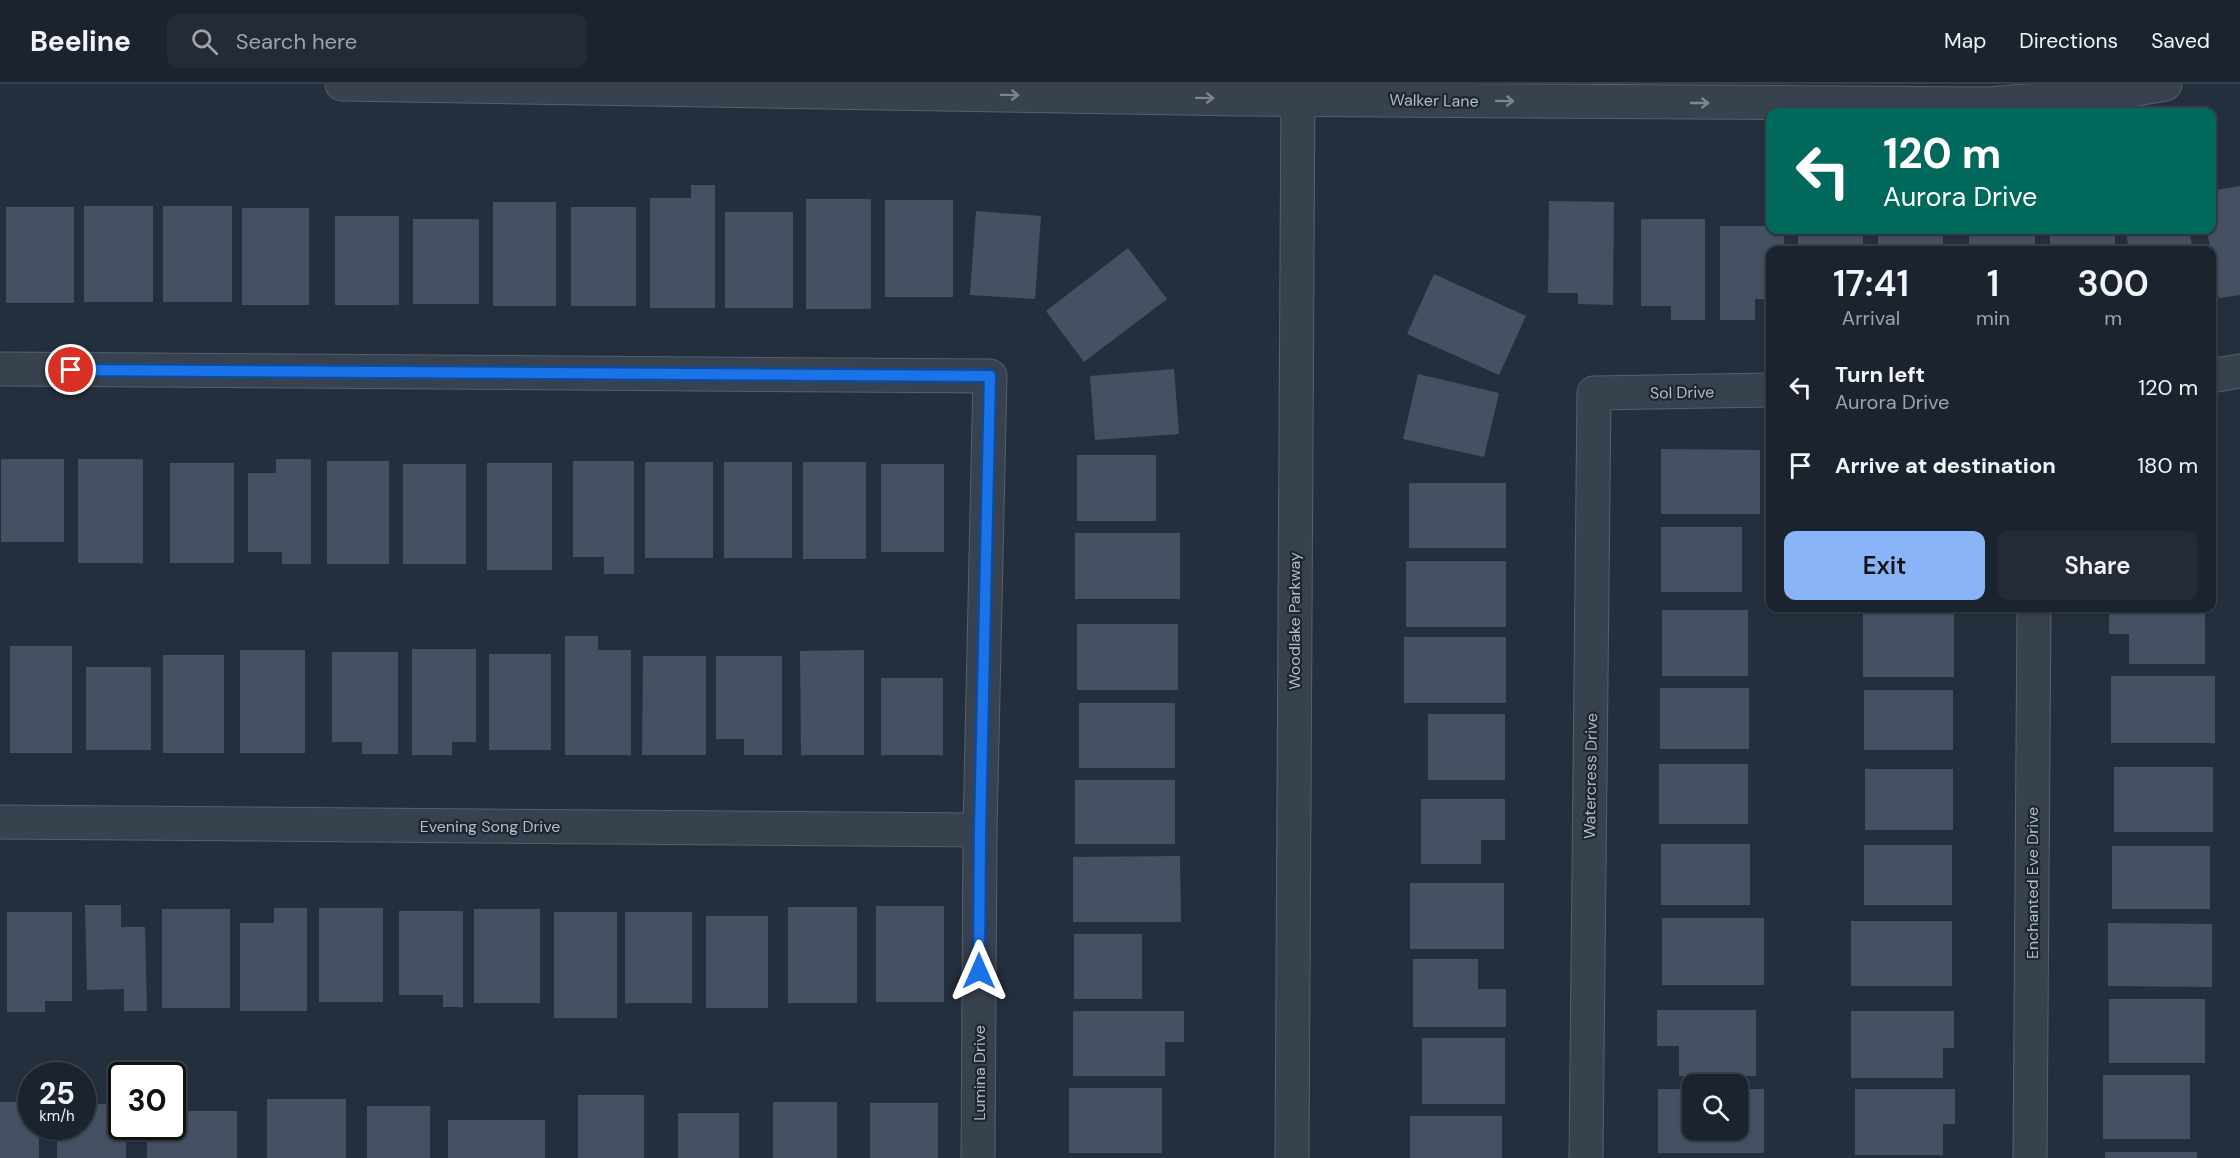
<!DOCTYPE html>
<style>
:root{--surface:#1b232e;--page:#242b36;--text:#f1f3f6;--muted:#a0a4aa;--line:#39404a;--accent:#8ab4f8}
body{margin:0;font-family:"DM Sans",sans-serif;background:var(--page);color:var(--text);height:100vh;display:flex;flex-direction:column;font-size:22px;white-space:nowrap}
*{box-sizing:border-box;margin:0}
p{font-size:20px;color:var(--muted)}
.icon{flex:none;width:33px;height:33px;fill:none;stroke:currentColor;stroke-width:2;stroke-linecap:round;stroke-linejoin:round}
.map{position:relative;flex:1;overflow:hidden}
.sheet{position:absolute;left:1766px;top:162px;width:450px;height:366px;display:flex;flex-direction:column;background:var(--surface);border-radius:12px;box-shadow:0 2px 4px #0004,0 0 0 2px var(--line)}
.sheet>*{flex:none}
.hud{position:absolute;left:1766px;top:24px;width:450px;height:126px;border-radius:12px;box-shadow:0 2px 4px #0004,0 0 0 2px var(--line);background:#00695c;color:#fff;overflow:hidden}
.fabs{position:absolute;left:1682px;top:990px;display:grid;gap:12px}
.fabs a{display:grid;place-items:center;width:66px;height:66px;border-radius:12px;background:var(--surface);box-shadow:0 2px 4px #0004,0 0 0 2px var(--line);font-size:30px}
.speed{position:absolute;left:18px;top:978px;display:flex;gap:12px;font-size:30px;font-weight:700;text-align:center}
.speed>*{display:grid;place-content:center;width:78px;height:78px;border-radius:50%;background:var(--surface);box-shadow:0 2px 4px #0004,0 0 0 2px var(--line);line-height:1}
.speed small{font-size:15px;font-weight:400}
.speed .limit{border:3px solid #111;border-radius:9px;background:#fff;color:#111}
.pin{position:absolute;display:grid;place-items:center;width:51px;height:51px;color:#fff;margin:-26px;border:3px solid #fff;border-radius:50%;box-shadow:0 2px 6px #0007}
.me{position:absolute;width:66px;margin:-33px;rotate:0deg;stroke-linejoin:round;filter:drop-shadow(0 0 4px #0008)}
.turn{display:flex;align-items:center;gap:21px;height:126px;padding:0 18px;font-size:27px}
.turn .icon{width:78px;height:78px;stroke-width:2.5}
.turn b{display:block;font-size:42px;line-height:51px}
.eta{display:flex;justify-content:space-evenly;align-items:center;height:102px;text-align:center}
.eta b{font-size:36px;font-weight:600;line-height:42px}
.cta{display:flex;gap:12px;margin-top:auto;padding:12px 18px}
.cta a{flex:1;height:69px;border-radius:12px;background:var(--accent);color:#111;font-size:24px;font-weight:600;line-height:69px;text-align:center}
.cta a+a{background:var(--page);color:var(--text)}
ul{padding:0;list-style:none}
li{display:flex;align-items:center;gap:18px;height:78px;padding:0 18px}
li div{flex:1}
li b{display:block;font-size:22px}
li em{font-style:normal}
header{display:flex;align-items:center;gap:36px;box-sizing:border-box;height:84px;padding:0 30px;background:var(--surface);border-bottom:2px solid var(--line)}
header strong{font-size:28px}
nav{display:flex;gap:33px;margin-inline-start:auto;font-size:21px}
.search{width:420px;height:54px;background:var(--page);display:flex;align-items:center;gap:15px;box-sizing:border-box;padding:0 21px;border-radius:12px;color:var(--muted);font-size:22px}
.map>svg:first-child{display:block}
.building{fill:#455162}
.lines{fill:none;stroke-linecap:round;stroke-linejoin:round}
.minor-casing{stroke:#565f6c;stroke-width:35}
.minor{stroke:#38414e;stroke-width:33}
.oneway{stroke:#7c8592}
.route-casing{stroke:#114b97;stroke-width:15}
.route{stroke:#1a73e8;stroke-width:10}
.labels{text-anchor:middle;stroke-width:4.5;stroke-linejoin:round;paint-order:stroke}
.street-label{font-size:16px;fill:#b4bcc9;stroke:#1d2633}
</style>
<header>
<strong>Beeline</strong>
<div class="search"><svg class="icon" aria-label="search" viewBox="0 0 24 24"><circle cx="10" cy="10" r="6"/><path d="M15 15l6 6"/></svg>Search here</div>
<nav><a>Map</a><a>Directions</a><a>Saved</a></nav>
</header>
<div class="map">
<svg width="2240" height="1074" viewBox="0 0 2240 1074">
<rect width="100%" height="100%" fill="#242f3e"/>
<g class="building">
<polygon points="691,101 715,101 715,224 650,224 650,114 691,114"/>
<polygon points="2240,102 2240,211 2219,214 2207,146 2211,146 2211,107"/>
<rect x="806" y="115" width="65" height="110"/>
<rect x="885" y="116" width="68" height="97"/>
<polygon points="1549,117 1614,118 1613,221 1578,220 1578,209 1548,209"/>
<rect x="493" y="118" width="63" height="104"/>
<rect x="84" y="122" width="69" height="96"/>
<rect x="163" y="122" width="69" height="96"/>
<rect x="6" y="123" width="68" height="96"/>
<rect x="571" y="123" width="65" height="99"/>
<rect x="242" y="124" width="67" height="97"/>
<polygon points="976,127 1041,132 1035,215 970,211"/>
<rect x="725" y="128" width="68" height="96"/>
<rect x="335" y="132" width="64" height="89"/>
<rect x="413" y="135" width="66" height="85"/>
<polygon points="1641,135 1705,135 1705,236 1671,236 1671,222 1641,222"/>
<polygon points="1720,142 1770,142 1770,146 1784,146 1784,166 1770,166 1770,215 1755,215 1755,236 1720,236"/>
<rect x="1878" y="146" width="65" height="20"/>
<rect x="2050" y="146" width="65" height="20"/>
<polygon points="2141,146 2189,146 2193,166 2129,166 2126,148"/>
<rect x="1969" y="147" width="66" height="19"/>
<rect x="1798" y="150" width="65" height="16"/>
<polygon points="1128,164 1167,215 1084,278 1046,227"/>
<polygon points="1434,190 1526,232 1499,291 1407,250"/>
<polygon points="1174,285 1179,350 1095,356 1090,292"/>
<polygon points="1418,290 1499,309 1484,373 1403,355"/>
<rect x="2211" y="359" width="5" height="64"/>
<polygon points="1661,365 1760,366 1760,430 1661,430"/>
<rect x="1077" y="371" width="79" height="66"/>
<rect x="1" y="375" width="63" height="83"/>
<rect x="78" y="375" width="65" height="104"/>
<polygon points="276,375 311,375 311,480 282,480 282,468 248,468 248,389 276,389"/>
<rect x="327" y="377" width="62" height="103"/>
<polygon points="573,377 634,377 634,490 604,490 604,473 573,473"/>
<rect x="645" y="378" width="68" height="96"/>
<rect x="724" y="378" width="68" height="96"/>
<rect x="803" y="378" width="63" height="97"/>
<rect x="170" y="379" width="64" height="100"/>
<rect x="487" y="379" width="65" height="107"/>
<rect x="403" y="380" width="63" height="100"/>
<rect x="881" y="380" width="63" height="88"/>
<rect x="1409" y="399" width="97" height="65"/>
<rect x="1661" y="443" width="81" height="65"/>
<rect x="1075" y="449" width="105" height="66"/>
<rect x="1406" y="477" width="100" height="66"/>
<polygon points="2109,524 2205,524 2205,580 2129,580 2129,550 2109,550"/>
<rect x="1662" y="526" width="86" height="66"/>
<rect x="1863" y="528" width="91" height="65"/>
<rect x="1077" y="540" width="101" height="66"/>
<polygon points="565,552 598,552 598,566 631,566 631,671 565,671"/>
<rect x="1404" y="553" width="102" height="66"/>
<rect x="10" y="562" width="62" height="107"/>
<polygon points="412,565 476,565 476,658 452,658 452,671 412,671"/>
<rect x="240" y="566" width="65" height="103"/>
<polygon points="864,566 864,671 801,671 800,567"/>
<polygon points="332,568 398,568 398,670 362,670 362,658 332,658"/>
<rect x="489" y="570" width="62" height="96"/>
<rect x="163" y="571" width="61" height="98"/>
<polygon points="643,572 706,572 706,671 642,671"/>
<polygon points="716,572 782,572 782,671 744,671 744,655 716,655"/>
<rect x="86" y="583" width="65" height="83"/>
<rect x="2111" y="592" width="104" height="67"/>
<rect x="881" y="594" width="62" height="77"/>
<rect x="1660" y="604" width="89" height="61"/>
<rect x="1864" y="606" width="89" height="60"/>
<rect x="1079" y="619" width="96" height="65"/>
<rect x="1428" y="630" width="77" height="66"/>
<rect x="1659" y="680" width="89" height="60"/>
<rect x="2114" y="683" width="99" height="65"/>
<rect x="1865" y="685" width="88" height="61"/>
<rect x="1075" y="696" width="100" height="64"/>
<polygon points="1421,715 1505,715 1505,756 1481,756 1481,780 1421,780"/>
<rect x="1661" y="760" width="89" height="61"/>
<rect x="1864" y="761" width="88" height="60"/>
<rect x="2112" y="762" width="98" height="63"/>
<polygon points="1180,772 1181,838 1073,838 1073,773"/>
<rect x="1410" y="799" width="94" height="66"/>
<polygon points="85,821 121,821 121,843 145,843 147,927 124,927 124,905 87,906"/>
<rect x="876" y="822" width="68" height="96"/>
<rect x="788" y="823" width="69" height="96"/>
<polygon points="274,824 307,824 307,927 240,927 240,839 274,839"/>
<rect x="319" y="824" width="64" height="94"/>
<rect x="162" y="825" width="68" height="99"/>
<rect x="474" y="825" width="66" height="94"/>
<polygon points="399,827 463,827 463,923 443,923 443,911 399,911"/>
<polygon points="7,828 72,828 72,917 45,917 45,928 7,928"/>
<rect x="554" y="828" width="63" height="106"/>
<rect x="625" y="828" width="67" height="91"/>
<rect x="706" y="832" width="62" height="92"/>
<rect x="1662" y="834" width="102" height="67"/>
<rect x="1851" y="837" width="101" height="65"/>
<polygon points="2108,839 2212,840 2212,903 2108,902"/>
<rect x="1074" y="850" width="68" height="65"/>
<polygon points="1413,875 1478,875 1478,905 1506,905 1506,943 1413,943"/>
<rect x="2109" y="915" width="96" height="64"/>
<polygon points="1657,926 1756,926 1756,992 1679,992 1679,962 1657,962"/>
<polygon points="1073,927 1184,927 1184,958 1165,958 1165,992 1073,992"/>
<polygon points="1851,927 1954,927 1954,964 1943,964 1943,994 1851,994"/>
<rect x="1422" y="954" width="83" height="66"/>
<rect x="2103" y="991" width="87" height="64"/>
<rect x="1069" y="1004" width="93" height="65"/>
<polygon points="1658,1005 1692,1005 1692,1046 1737,1046 1737,1005 1764,1005 1764,1069 1658,1069"/>
<polygon points="1855,1005 1955,1005 1955,1040 1943,1040 1943,1071 1855,1071"/>
<rect x="578" y="1011" width="66" height="63"/>
<rect x="267" y="1015" width="79" height="59"/>
<polygon points="0,1018 32,1018 32,1042 39,1042 39,1074 0,1074"/>
<rect x="773" y="1018" width="64" height="56"/>
<rect x="870" y="1019" width="68" height="55"/>
<polygon points="82,1020 122,1020 122,1042 126,1042 126,1074 57,1074 57,1042 82,1042"/>
<rect x="367" y="1022" width="63" height="52"/>
<polygon points="172,1027 237,1027 237,1074 147,1074 147,1042 172,1042"/>
<rect x="678" y="1029" width="61" height="45"/>
<rect x="1410" y="1032" width="92" height="42"/>
<rect x="448" y="1036" width="97" height="38"/>
<rect x="2105" y="1068" width="92" height="6"/>
</g>
<g class="lines">
<defs>
<g id="minor">
<polyline points="342,0 1242,15 1989,20 2109,10 2165,0"/>
<polyline points="0,285 990,292 980,746 978,1074"/>
<polyline points="2211,292 2240,287"/>
<polyline points="0,738 980,746"/>
<polyline points="1292,1074 1298,0"/>
<polyline points="1586,1074 1594,309 1770,306"/>
<polyline points="2030,1074 2034,524"/>
</g>
</defs>
<use href="#minor" class="minor-casing"/>
<use href="#minor" class="minor"/>
</g>
<defs><path id="oneway-shaft" d="M-6 0H5M1.5-3L5.5 0L1.5 3" fill="none" stroke-width="1.6" stroke-linecap="round" stroke-linejoin="round" transform="scale(1.5)"/></defs>
<g class="oneway">
<use href="#oneway-shaft" transform="translate(1010 11) rotate(1)"/>
<use href="#oneway-shaft" transform="translate(1205 14) rotate(1)"/>
<use href="#oneway-shaft" transform="translate(1505 17) rotate(1)"/>
<use href="#oneway-shaft" transform="translate(1700 19)"/>
</g>
<g class="lines">
<defs>
<polyline id="route" points="71,286 990,292 980,746 979,887"/>
</defs>
<use href="#route" class="route-casing"/>
<use href="#route" class="route"/>
</g>
<g class="labels">
<g class="street-label">
<text transform="translate(1434 16) rotate(1)" y="6">Walker Lane</text>
<text transform="translate(1682 308) rotate(-1)" y="6">Sol Drive</text>
<text transform="translate(1294 537) rotate(-90)" y="6">Woodlake Parkway</text>
<text transform="translate(1590 692) rotate(-89)" y="6">Watercress Drive</text>
<text x="490" y="748">Evening Song Drive</text>
<text transform="translate(2032 799) rotate(-90)" y="6">Enchanted Eve Drive</text>
<text transform="translate(979 989) rotate(-90)" y="6">Lumina Drive</text>
</g>
</g>
</svg>
<div class="fabs">
<a><svg class="icon" aria-label="search" viewBox="0 0 24 24"><circle cx="10" cy="10" r="6"/><path d="M15 15l6 6"/></svg></a>
</div>
<div class="speed"><div>25<small>km/h</small></div><div class="limit">30</div></div>
<div class="pin" style="left:71px;top:286px;background:#d93025"><svg class="icon" aria-label="arrive" viewBox="0 0 24 24"><path d="M6 21V4h12l-3 4 3 4H6"/></svg></div>
<svg class="me" style="left:979px;top:887px" viewBox="-20 -20 40 40"><path d="M0-17L14 15 0 8-14 15z" fill="#1a73e8" stroke="#fff" stroke-width="4"/></svg>
<div class="hud">
<div class="turn"><svg class="icon" aria-label="left" viewBox="0 0 24 24"><path d="M17 20v-9H6M10 6l-5 5 5 5"/></svg><div><b>120 m</b>Aurora Drive</div></div>
</div>
<section class="sheet">
<div class="eta">
<div><b>17:41</b><p>Arrival</p></div>
<div><b>1</b><p>min</p></div>
<div><b>300</b><p>m</p></div>
</div>
<ul>
<li><svg class="icon" aria-label="left" viewBox="0 0 24 24"><path d="M17 20v-9H6M10 6l-5 5 5 5"/></svg><div><b>Turn left</b><p>Aurora Drive</p></div><em>120 m</em></li>
<li><svg class="icon" aria-label="arrive" viewBox="0 0 24 24"><path d="M6 21V4h12l-3 4 3 4H6"/></svg><div><b>Arrive at destination</b></div><em>180 m</em></li>
</ul>
<div class="cta"><a>Exit</a><a>Share</a></div>
</section>
</div>
